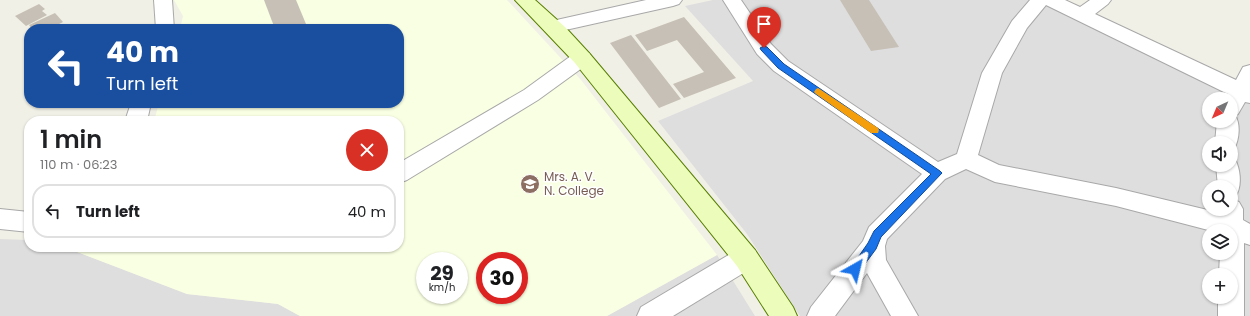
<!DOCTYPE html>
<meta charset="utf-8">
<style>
:root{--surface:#fff;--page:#f6f6f6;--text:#202124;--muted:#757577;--line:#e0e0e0}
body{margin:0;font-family:Poppins,sans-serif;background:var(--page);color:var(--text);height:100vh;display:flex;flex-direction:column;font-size:15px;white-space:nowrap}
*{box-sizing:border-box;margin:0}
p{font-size:13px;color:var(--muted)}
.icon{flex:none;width:22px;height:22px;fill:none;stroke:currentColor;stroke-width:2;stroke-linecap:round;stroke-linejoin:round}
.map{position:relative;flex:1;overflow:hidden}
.panel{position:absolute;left:24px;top:116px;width:380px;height:136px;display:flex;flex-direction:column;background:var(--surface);border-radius:16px;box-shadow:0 1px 3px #0004}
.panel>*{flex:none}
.hud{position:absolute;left:24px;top:24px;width:380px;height:84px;border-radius:16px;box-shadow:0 1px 3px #0004;background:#1a4fa0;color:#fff;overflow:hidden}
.needle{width:26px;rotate:224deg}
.fabs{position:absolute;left:1202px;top:92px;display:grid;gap:8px}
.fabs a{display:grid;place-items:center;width:36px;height:36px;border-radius:50%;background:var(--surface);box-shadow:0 1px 3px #0004;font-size:20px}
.speed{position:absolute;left:416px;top:252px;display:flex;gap:8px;font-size:20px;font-weight:700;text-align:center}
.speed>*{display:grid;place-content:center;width:52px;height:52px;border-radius:50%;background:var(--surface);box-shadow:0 1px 3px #0004;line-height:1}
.speed small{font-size:10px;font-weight:400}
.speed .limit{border:6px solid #d22;background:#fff;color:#111}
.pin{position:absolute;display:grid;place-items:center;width:34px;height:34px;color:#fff;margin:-41px -17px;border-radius:50% 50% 50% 0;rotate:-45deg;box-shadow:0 0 4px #0007}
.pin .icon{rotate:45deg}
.me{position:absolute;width:44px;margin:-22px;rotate:37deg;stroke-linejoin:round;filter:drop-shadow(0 0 3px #0008)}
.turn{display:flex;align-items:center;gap:14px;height:84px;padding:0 16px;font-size:18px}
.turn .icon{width:52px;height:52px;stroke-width:2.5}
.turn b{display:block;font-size:28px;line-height:34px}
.round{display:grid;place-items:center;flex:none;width:42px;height:42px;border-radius:21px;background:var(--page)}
.headline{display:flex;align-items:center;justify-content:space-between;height:68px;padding:0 16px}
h1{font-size:24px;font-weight:600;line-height:30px}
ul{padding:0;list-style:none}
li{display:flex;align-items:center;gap:12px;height:54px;margin:0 8px 6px;padding:0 8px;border:2px solid var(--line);border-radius:16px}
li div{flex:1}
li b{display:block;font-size:15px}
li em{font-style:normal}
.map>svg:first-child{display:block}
.residential{fill:#dfdede;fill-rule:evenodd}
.education{fill:#f9ffe2;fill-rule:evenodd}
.building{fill:#c7c0b6}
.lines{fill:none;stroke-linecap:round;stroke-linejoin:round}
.street-casing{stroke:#a8a8a8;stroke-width:2}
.secondary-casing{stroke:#587f00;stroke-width:2}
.street{fill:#fff;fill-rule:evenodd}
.secondary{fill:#ecfcba;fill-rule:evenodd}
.route{fill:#1a73e8;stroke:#114b97}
.slow{fill:#f59e0b}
.labels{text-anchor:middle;stroke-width:3;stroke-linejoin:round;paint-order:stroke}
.education-label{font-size:12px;fill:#785e54;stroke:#fff;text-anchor:start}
</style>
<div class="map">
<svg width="1250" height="316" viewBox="0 0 1250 316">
<rect width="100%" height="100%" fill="#f1f0e7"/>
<g class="residential">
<path d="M713 0H1035L1250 102V316H800L747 234 658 121 753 81 685 6ZM1209 99H1231V121H1209ZM1209 143H1231V165H1209ZM1209 187H1231V209H1209ZM1209 231H1231V253H1209ZM1209 275H1231V297H1209Z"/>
<polygon points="0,239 29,240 29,247 69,247 72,250 187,294 278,304 300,316 0,316"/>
<polygon points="717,255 755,316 607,316"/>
</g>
<path class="education" d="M174 0H507L581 80 717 255 607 316H300L278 304 187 294 72 250 76 247H399V121H154L159 103H399V29H180L183 16ZM425 261H459V295H425ZM485 261H519V295H485Z"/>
<g class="building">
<polygon points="264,0 296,0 306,24 290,29 275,29"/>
<polygon points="840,0 869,0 899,47 871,51"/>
<polygon points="39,4 45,9 42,11 47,15 26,26 15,16"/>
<polygon points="55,13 63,22 49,29 32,29 29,25"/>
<polygon points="684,17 736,78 684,98 673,84 704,72 677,40 647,51 635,35"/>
<polygon points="631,35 681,99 659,108 610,43"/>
</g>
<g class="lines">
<defs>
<g id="street">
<polygon points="154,0 172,0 174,29 156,29"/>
<polygon points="646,0 682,0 679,4 673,6 552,33 545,31 543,27 545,23 552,21"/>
<path d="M723 0H741L771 44 788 61 938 162 957 154 982 73 1012 21 1030 0H1065L1080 7 1090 0H1111L1108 4 1095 14 1236 80 1243 67 1250 65V103L1245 102 1238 114 1235 115C1241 125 1239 140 1234 149L1231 150V143H1215L1217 121H1231V99H1226L1228 94 1046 5 1027 28 1002 73 978 155 999 165 1116 188 1220 213 1219 209H1231V199L1239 202 1243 209V220L1250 224V245L1244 243V316H1218V297H1231V275H1219L1220 253H1231V231H1212L1116 206 995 182 966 169 945 179 887 239 885 246 886 260 918 316H891L867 273 835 316H807L811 307 863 241 869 227 922 174 774 71 757 54Z"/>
<polygon points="582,51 589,53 592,58 589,63 538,100 407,180 399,183 399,163 524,90 575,53"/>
<polygon points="131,103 151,103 147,121 125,121"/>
<path d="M1231 158 1235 159C1240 169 1242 183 1237 194L1231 196V187H1218L1216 165H1231Z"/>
<polygon points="0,209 29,212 29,232 0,229"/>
<polygon points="746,247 755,250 758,258 755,266 673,316 637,316 641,307 737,250"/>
</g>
<polygon id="secondary" points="515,0 535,0 565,27 589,53 755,250 793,307 797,316 769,316 737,266 575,63"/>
</defs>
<use href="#street" class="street-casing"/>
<use href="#secondary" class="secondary-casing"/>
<use href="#street" class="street"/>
<use href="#secondary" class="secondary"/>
</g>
<polygon class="route" points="764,46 767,47 784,64 940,171 942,173 881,237 876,249 859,272 855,274 851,272 850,269 868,243 874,231 931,174 778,68 761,50 760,48"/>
<polygon class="slow" points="818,88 878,128 879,130 878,133 871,133 816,94 814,92 816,89"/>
<defs>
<symbol id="university-disc" viewBox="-11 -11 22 22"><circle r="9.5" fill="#8d6e63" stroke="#fff"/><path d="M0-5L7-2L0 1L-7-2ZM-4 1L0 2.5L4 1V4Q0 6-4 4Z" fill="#fff"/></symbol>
</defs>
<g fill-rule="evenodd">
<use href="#university-disc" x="519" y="173" width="22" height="22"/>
</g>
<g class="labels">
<g class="education-label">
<text x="544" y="181">Mrs. A. V.<tspan x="544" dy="14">N. College</tspan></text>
</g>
</g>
</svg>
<div class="fabs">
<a><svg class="needle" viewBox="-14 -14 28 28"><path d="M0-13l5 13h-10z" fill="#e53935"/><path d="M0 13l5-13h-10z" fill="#757577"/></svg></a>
<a><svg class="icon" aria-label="sound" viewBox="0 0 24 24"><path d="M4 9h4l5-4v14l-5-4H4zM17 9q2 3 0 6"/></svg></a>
<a><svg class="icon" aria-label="search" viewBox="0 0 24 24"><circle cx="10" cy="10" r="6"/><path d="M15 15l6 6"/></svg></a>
<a><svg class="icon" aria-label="layers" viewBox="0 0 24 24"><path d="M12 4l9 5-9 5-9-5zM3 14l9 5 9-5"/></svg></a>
<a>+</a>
</div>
<div class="speed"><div>29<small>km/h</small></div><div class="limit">30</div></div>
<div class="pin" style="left:764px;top:48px;background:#d93025"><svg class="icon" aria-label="arrive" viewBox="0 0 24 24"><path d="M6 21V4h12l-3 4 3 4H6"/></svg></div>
<svg class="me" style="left:855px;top:269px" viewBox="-20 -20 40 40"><path d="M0-17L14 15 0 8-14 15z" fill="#1a73e8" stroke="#fff" stroke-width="4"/></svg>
<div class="hud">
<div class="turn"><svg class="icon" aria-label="left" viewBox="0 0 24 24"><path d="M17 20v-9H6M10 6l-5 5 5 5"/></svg><div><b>40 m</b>Turn left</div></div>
</div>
<section class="panel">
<div class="headline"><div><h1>1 min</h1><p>110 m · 06:23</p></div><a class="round" style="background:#d93025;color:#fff"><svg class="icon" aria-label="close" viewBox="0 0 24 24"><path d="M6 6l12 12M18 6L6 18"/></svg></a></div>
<ul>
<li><svg class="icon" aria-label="left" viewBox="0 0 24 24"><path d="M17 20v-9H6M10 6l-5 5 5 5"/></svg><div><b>Turn left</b></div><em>40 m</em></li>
</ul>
</section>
</div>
